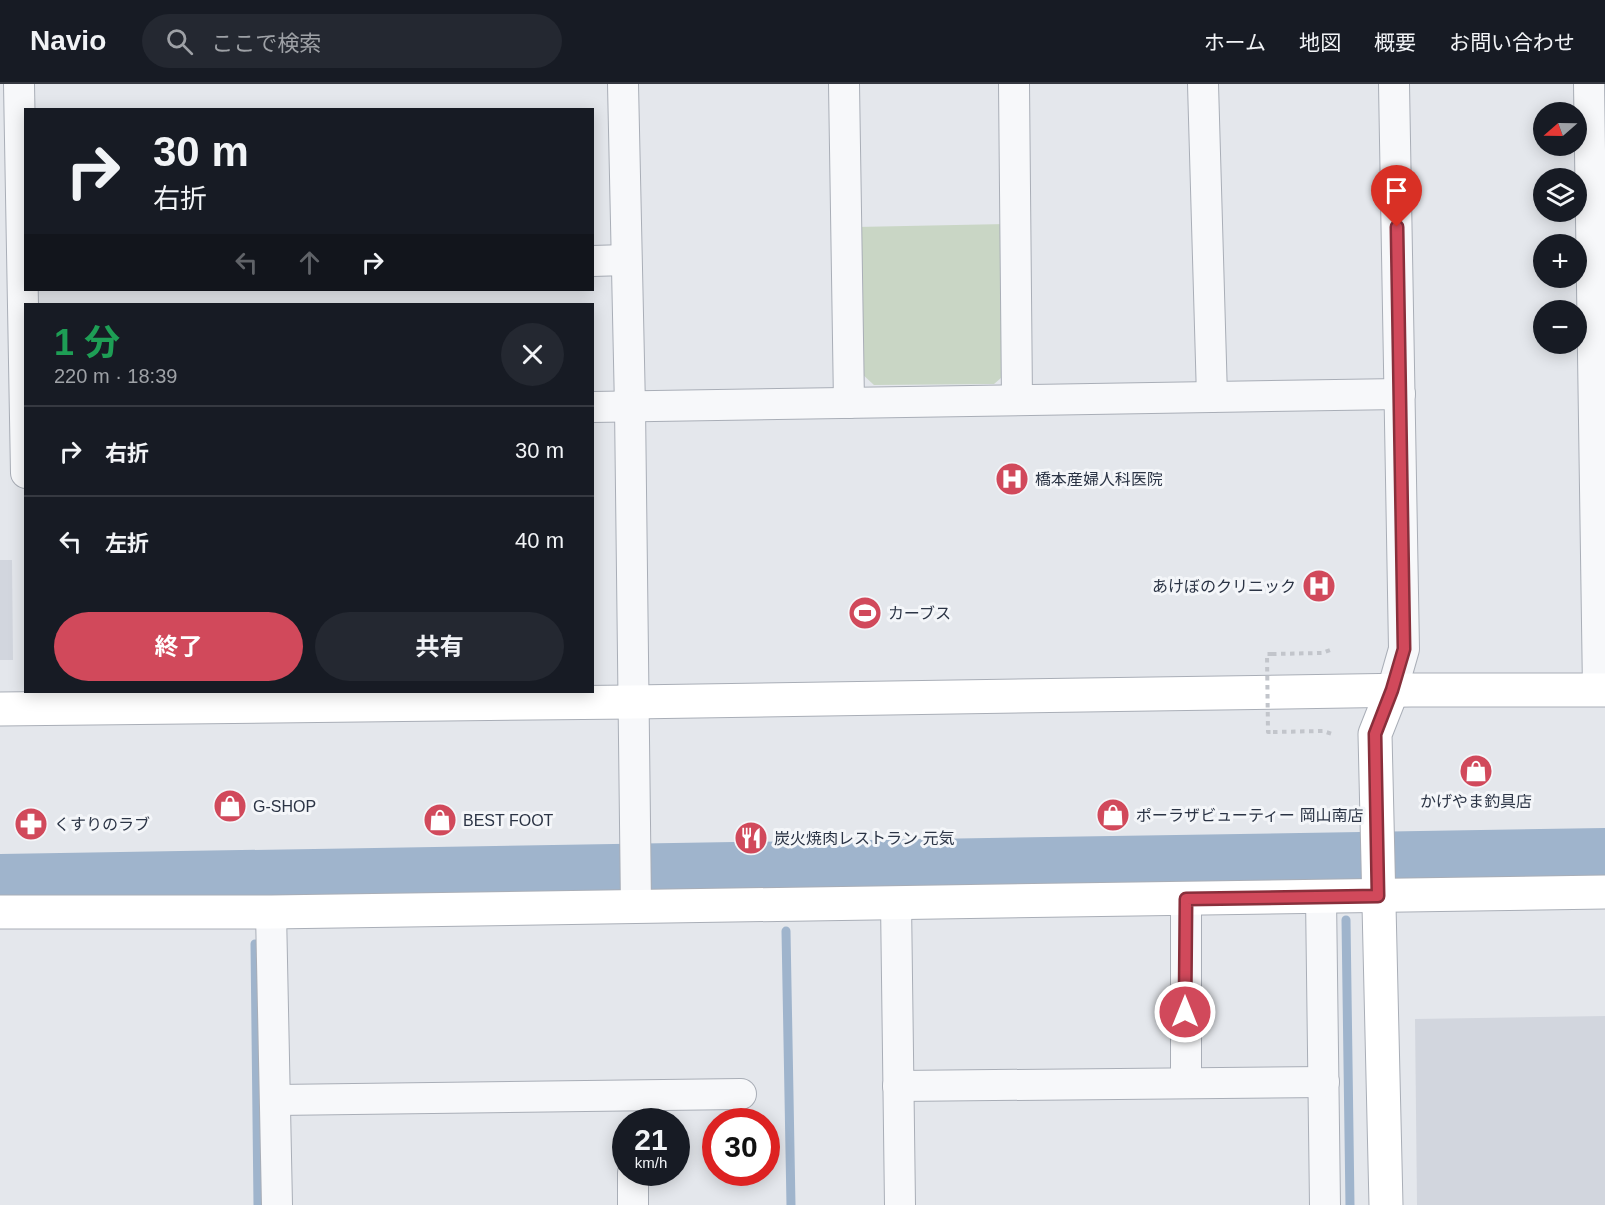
<!DOCTYPE html>
<html lang="ja">
<meta charset="utf-8">
<style>
:root{--surface:#171b24;--page:#242831;--text:#f1f3f6;--muted:#9ea1a6;--line:#363941;--accent:#d1495b}
body{margin:0;font-family:Arial,"Noto Sans JP",sans-serif;background:var(--page);color:var(--text);height:100vh;display:flex;flex-direction:column;font-size:22px;white-space:nowrap}
*{box-sizing:border-box;margin:0}
p{font-size:20px;color:var(--muted)}
.icon{flex:none;width:33px;height:33px;fill:none;stroke:currentColor;stroke-width:2;stroke-linecap:round;stroke-linejoin:round}
.map{position:relative;flex:1;overflow:hidden}
.details{position:absolute;left:24px;top:219px;width:570px;height:390px;display:flex;flex-direction:column;background:var(--surface);border-radius:0px;box-shadow:0 3px 15px #0003}
.details>*{flex:none}
.banner{position:absolute;left:24px;top:24px;width:570px;height:183px;border-radius:0px;box-shadow:0 3px 15px #0003;background:#171b24;color:var(--text);overflow:hidden}
.needle{width:39px;rotate:250deg}
.controls{position:absolute;left:1533px;top:18px;display:grid;gap:12px}
.controls a{display:grid;place-items:center;width:54px;height:54px;border-radius:50%;background:var(--surface);box-shadow:0 3px 15px #0003;font-size:30px}
.speed{position:absolute;left:612px;top:1024px;display:flex;gap:12px;font-size:30px;font-weight:700;text-align:center}
.speed>*{display:grid;place-content:center;width:78px;height:78px;border-radius:50%;background:var(--surface);box-shadow:0 3px 15px #0003;line-height:1}
.speed small{font-size:15px;font-weight:400}
.speed .limit{border:9px solid #d22;background:#fff;color:#111}
.pin{position:absolute;display:grid;place-items:center;width:51px;height:51px;color:#fff;margin:-62px -26px;border-radius:50% 50% 50% 0;rotate:-45deg;box-shadow:0 0 6px #0007}
.pin .icon{rotate:45deg}
.me{position:absolute;width:66px;margin:-33px;rotate:0deg;stroke-linejoin:round;filter:drop-shadow(0 0 4px #0008)}
.turn{display:flex;align-items:center;gap:21px;height:126px;padding:0 30px;font-size:27px}
.turn .icon{width:78px;height:78px;stroke-width:2.5}
.turn b{display:block;font-size:42px;line-height:51px}
.lanes{display:flex;align-items:center;height:57px;padding:0 30px;background:#0003;justify-content:center;gap:30px;direction:ltr}
.lanes .off{opacity:.35}
.round{display:grid;place-items:center;flex:none;width:63px;height:63px;border-radius:32px;background:var(--page)}
.overview{display:flex;align-items:center;justify-content:space-between;height:102px;padding:0 30px}
h1{font-size:36px;font-weight:700;line-height:45px;color:#1e9e55}
.primary-button{display:flex;gap:12px;margin-top:auto;padding:12px 30px}
.primary-button a{flex:1;height:69px;border-radius:36px;background:var(--accent);color:#fff;font-size:24px;font-weight:700;line-height:69px;text-align:center}
.primary-button a+a{background:var(--page);color:var(--text)}
ul{padding:0;list-style:none}
li{display:flex;align-items:center;gap:18px;height:90px;padding:0 30px;border-top:2px solid var(--line)}
li div{flex:1}
li b{display:block;font-size:22px}
li em{font-style:normal}
header{display:flex;align-items:center;gap:36px;box-sizing:border-box;height:84px;padding:0 30px;background:var(--surface);border-bottom:2px solid var(--line)}
header strong{font-size:28px}
nav{display:flex;gap:33px;margin-inline-start:auto;font-size:21px}
.search{width:420px;height:54px;background:var(--page);display:flex;align-items:center;gap:15px;box-sizing:border-box;padding:0 21px;border-radius:33px;color:var(--muted);font-size:22px}
.map>svg:first-child{display:block}
.built{fill:#d2d6de}
.green{fill:#c9d6c5}
.lines{fill:none;stroke-linecap:round;stroke-linejoin:round}
.stream{stroke:#9fb4cc;stroke-width:9}
.river{stroke:#9fb4cc;stroke-width:54}
.street-casing{stroke:#a9aeb7;stroke-width:32}
.secondary-casing{stroke:#a9aeb7;stroke-width:35}
.path{stroke:#c2c5cb;stroke-width:4;stroke-dasharray:4.5 4.5;stroke-linecap:butt}
.street{stroke:#f7f8fa;stroke-width:30}
.secondary{stroke:#fff;stroke-width:33}
.path-bridge{stroke:#c2c5cb;stroke-width:4;stroke-dasharray:4.5 4.5;stroke-linecap:butt}
.route-casing{stroke:#882f3b;stroke-width:15}
.route{stroke:#d1495b;stroke-width:10}
.labels{text-anchor:middle;stroke-width:6;stroke-linejoin:round;paint-order:stroke}
.poi-label{font-size:16px;fill:#2b3445;stroke:#f4f6f9;text-anchor:start}
</style>
<header>
<strong>Navio</strong>
<div class="search"><svg class="icon" aria-label="search" viewBox="0 0 24 24"><circle cx="10" cy="10" r="6"/><path d="M15 15l6 6"/></svg>ここで検索</div>
<nav><a>ホーム</a><a>地図</a><a>概要</a><a>お問い合わせ</a></nav>
</header>
<div class="map">
<svg width="1605" height="1121" viewBox="0 0 1605 1121">
<rect width="100%" height="100%" fill="#e4e7ec"/>
<g class="built">
<polygon points="0,476 12,476 13,576 0,576"/>
<polygon points="1605,932 1605,1121 1417,1121 1415,935"/>
</g>
<polygon class="green" points="1006,140 1009,287 994,300 874,301 860,288 856,143"/>
<g class="lines">
<g class="stream">
<polyline points="1345,776 1345,785"/>
<polyline points="784,784 785,795"/>
<polyline points="254,792 254,810"/>
<polyline points="1346,836 1350,1121"/>
<polyline points="786,847 791,1121"/>
<polyline points="255,860 258,1121"/>
</g>
<polyline class="river" points="0,797 1605,771"/>
<defs>
<g id="street">
<polyline points="19,0 26,389"/>
<polyline points="623,0 630,323 636,822"/>
<polyline points="844,0 849,319"/>
<polyline points="1014,0 1017,316"/>
<polyline points="1203,0 1212,313"/>
<polyline points="1589,0 1598,606"/>
<polyline points="592,177 626,176"/>
<polyline points="592,323 1400,310"/>
<polyline points="1392,607 1404,565 1394,0"/>
<polyline points="1321,813 1325,1121"/>
<polyline points="896,818 900,1121"/>
<polyline points="271,828 277,1121"/>
<polyline points="1186,999 1186,815"/>
<polyline points="898,1002 1324,998"/>
<polyline points="276,1016 741,1010"/>
<polyline points="633,1089 633,1121"/>
</g>
<g id="secondary">
<polyline points="0,625 632,618 1411,606 1605,606"/>
<polyline points="0,828 271,828 1605,808"/>
<polyline points="1386,1121 1375,650 1392,607"/>
</g>
</defs>
<use href="#street" class="street-casing"/>
<use href="#secondary" class="secondary-casing"/>
<g class="path">
<polyline points="1272,570 1322,569 1330,566"/>
<polyline points="1273,648 1323,647 1332,650"/>
</g>
<use href="#street" class="street"/>
<use href="#secondary" class="secondary"/>
<polyline class="path-bridge" points="1272,570 1267,570 1268,648 1273,648"/>
</g>
<g class="lines">
<defs>
<polyline id="route" points="1185,928 1186,815 1378,812 1375,650 1392,606 1404,565 1397,143"/>
</defs>
<use href="#route" class="route-casing"/>
<use href="#route" class="route"/>
</g>
<defs>
<symbol id="hospital-disc" viewBox="-11 -11 22 22"><circle r="9.5" fill="#d1495b" stroke="#f4f6f9"/><path d="M-5-5h3v3.5h4V-5h3V5h-3V1.5h-4V5h-3Z" fill="#fff"/></symbol>
<symbol id="stadium-disc" viewBox="-11 -11 22 22"><circle r="9.5" fill="#d1495b" stroke="#f4f6f9"/><path d="M0-5a6.5 5 0 1 0 0 10a6.5 5 0 1 0 0-10ZM-3.5-1.8h7v3.6h-7Z" fill="#fff"/></symbol>
<symbol id="shop-disc" viewBox="-11 -11 22 22"><circle r="9.5" fill="#d1495b" stroke="#f4f6f9"/><path d="M-5-2.5h2.3a2.7 3.5 0 0 1 5.4 0H5L5.5 6h-11ZM-1.5-2.5h3a1.5 2.3 0 0 0-3 0Z" fill="#fff"/></symbol>
<symbol id="pharmacy-disc" viewBox="-11 -11 22 22"><circle r="9.5" fill="#d1495b" stroke="#f4f6f9"/><path d="M-2-6h4v4h4v4h-4v4h-4v-4h-4v-4h4Z" fill="#fff"/></symbol>
<symbol id="restaurant-disc" viewBox="-11 -11 22 22"><circle r="9.5" fill="#d1495b" stroke="#f4f6f9"/><path d="M-5-6h1v4h1v-4h1v4h1v-4h1v5L-1.5 .5V6h-2V.5L-5-1ZM5-6V6H3V1.5H1.5Q1.5-4 5-6Z" fill="#fff"/></symbol>
</defs>
<g fill-rule="evenodd">
<use href="#hospital-disc" x="993" y="376" width="38" height="38"/>
<use href="#hospital-disc" x="1300" y="483" width="38" height="38"/>
<use href="#stadium-disc" x="846" y="510" width="38" height="38"/>
<use href="#shop-disc" x="1457" y="668" width="38" height="38"/>
<use href="#shop-disc" x="211" y="703" width="38" height="38"/>
<use href="#shop-disc" x="1094" y="712" width="38" height="38"/>
<use href="#shop-disc" x="421" y="717" width="38" height="38"/>
<use href="#pharmacy-disc" x="12" y="721" width="38" height="38"/>
<use href="#restaurant-disc" x="732" y="735" width="38" height="38"/>
</g>
<g class="labels">
<g class="poi-label">
<text x="1035" y="401">橋本産婦人科医院</text>
<text x="1296" y="508" text-anchor="end">あけぼのクリニック</text>
<text x="888" y="535">カーブス</text>
<text x="1476" y="723" text-anchor="middle">かげやま釣具店</text>
<text x="253" y="728">G-SHOP</text>
<text x="1136" y="737">ポーラザビューティー 岡山南店</text>
<text x="463" y="742">BEST FOOT</text>
<text x="54" y="746">くすりのラブ</text>
<text x="774" y="760">炭火焼肉レストラン 元気</text>
</g>
</g>
</svg>
<div class="controls">
<a><svg class="needle" viewBox="-14 -14 28 28"><path d="M0-13l5 13h-10z" fill="#e53935"/><path d="M0 13l5-13h-10z" fill="#9ea1a6"/></svg></a>
<a><svg class="icon" aria-label="layers" viewBox="0 0 24 24"><path d="M12 4l9 5-9 5-9-5zM3 14l9 5 9-5"/></svg></a>
<a>+</a>
<a>−</a>
</div>
<div class="speed"><div>21<small>km/h</small></div><div class="limit">30</div></div>
<div class="pin" style="left:1397px;top:143px;background:#d93025"><svg class="icon" aria-label="arrive" viewBox="0 0 24 24"><path d="M6 21V4h12l-3 4 3 4H6"/></svg></div>
<svg class="me" style="left:1185px;top:928px" viewBox="-20 -20 40 40"><circle r="17" fill="#d1495b" stroke="#fff" stroke-width="3"/><path d="M0-11L8 9 0 5-8 9z" fill="#fff"/></svg>
<div class="banner">
<div class="turn"><svg class="icon" aria-label="right" viewBox="0 0 24 24"><path d="M7 20v-9h11M14 6l5 5-5 5"/></svg><div><b>30 m</b>右折</div></div>
<div class="lanes"><svg class="icon off" aria-label="left" viewBox="0 0 24 24"><path d="M17 20v-9H6M10 6l-5 5 5 5"/></svg><svg class="icon off" aria-label="ahead" viewBox="0 0 24 24"><path d="M12 20V5M6 11l6-6 6 6"/></svg><svg class="icon" aria-label="right" viewBox="0 0 24 24"><path d="M7 20v-9h11M14 6l5 5-5 5"/></svg></div>
</div>
<section class="details">
<div class="overview"><div><h1>1 分</h1><p>220 m · 18:39</p></div><a class="round"><svg class="icon" aria-label="close" viewBox="0 0 24 24"><path d="M6 6l12 12M18 6L6 18"/></svg></a></div>
<ul>
<li><svg class="icon" aria-label="right" viewBox="0 0 24 24"><path d="M7 20v-9h11M14 6l5 5-5 5"/></svg><div><b>右折</b></div><em>30 m</em></li>
<li><svg class="icon" aria-label="left" viewBox="0 0 24 24"><path d="M17 20v-9H6M10 6l-5 5 5 5"/></svg><div><b>左折</b></div><em>40 m</em></li>
</ul>
<div class="primary-button"><a>終了</a><a>共有</a></div>
</section>
</div>
